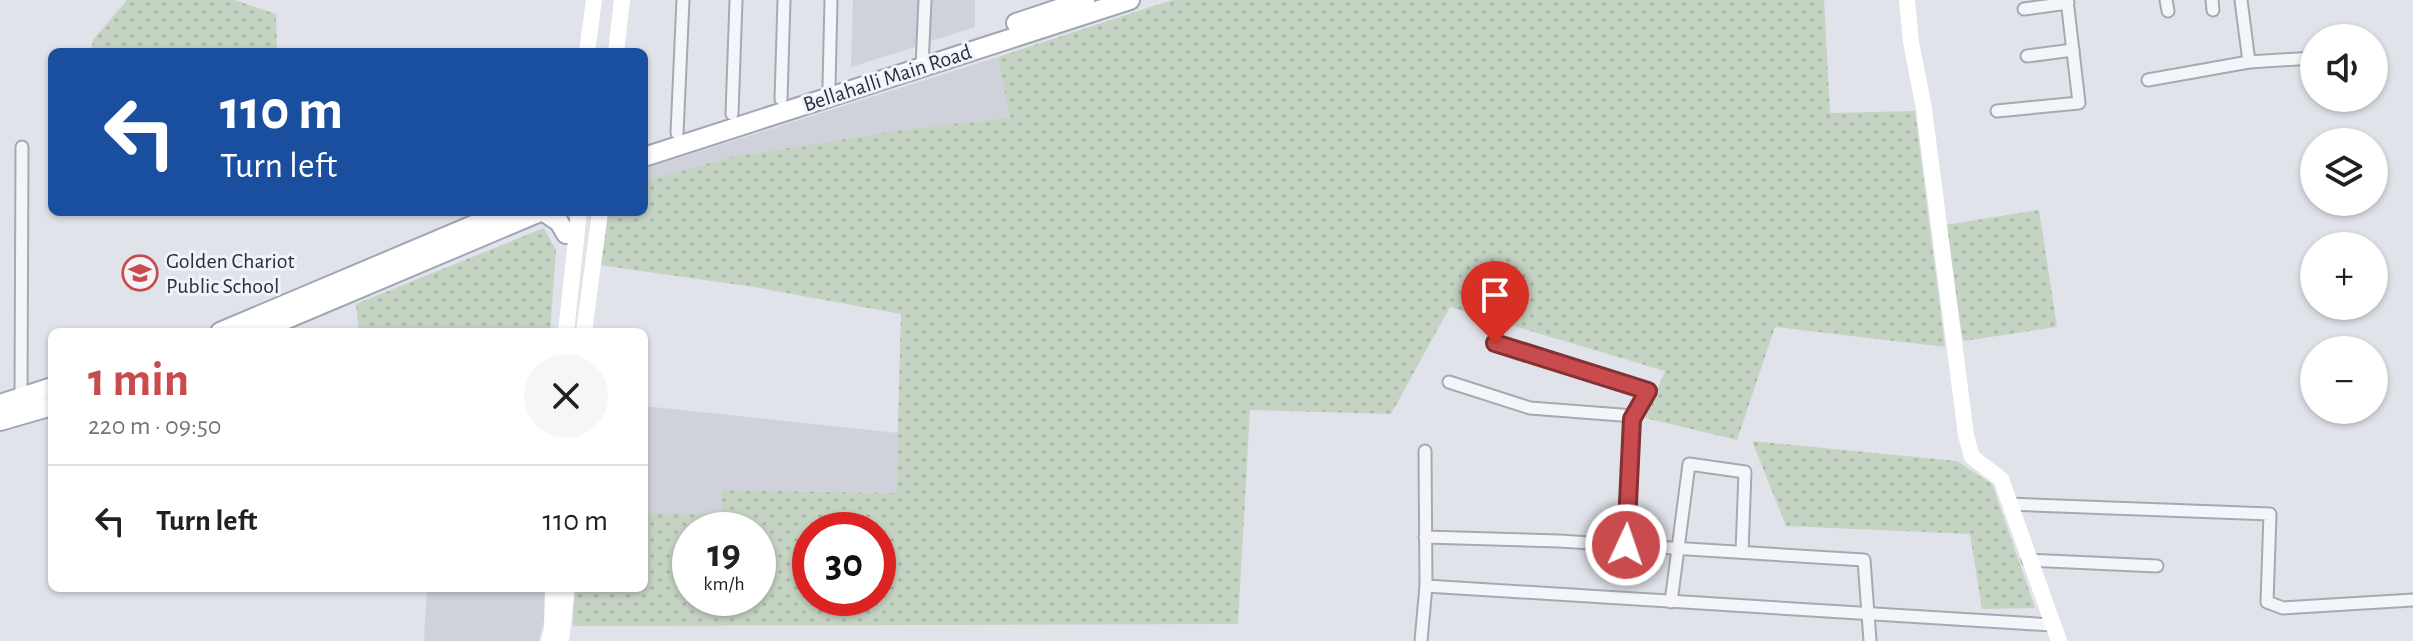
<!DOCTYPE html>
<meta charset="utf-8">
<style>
:root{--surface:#fff;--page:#f6f6f6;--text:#202124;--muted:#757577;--line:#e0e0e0;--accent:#ca4b4d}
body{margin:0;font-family:"Alegreya Sans",sans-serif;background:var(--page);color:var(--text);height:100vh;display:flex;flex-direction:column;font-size:30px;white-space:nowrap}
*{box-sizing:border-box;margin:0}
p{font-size:26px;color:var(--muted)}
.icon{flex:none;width:44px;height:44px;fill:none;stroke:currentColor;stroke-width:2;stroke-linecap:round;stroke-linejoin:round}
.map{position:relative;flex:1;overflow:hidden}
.drawer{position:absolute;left:48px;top:328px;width:600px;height:264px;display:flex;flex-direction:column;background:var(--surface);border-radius:12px;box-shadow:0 2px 6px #0004}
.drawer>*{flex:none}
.hud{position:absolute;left:48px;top:48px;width:600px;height:168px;border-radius:12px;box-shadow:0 2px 6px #0004;background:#1a4fa0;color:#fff;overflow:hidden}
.controls{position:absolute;left:2300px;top:24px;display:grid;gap:16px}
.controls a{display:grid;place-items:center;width:88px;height:88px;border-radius:50%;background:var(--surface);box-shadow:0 2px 6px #0004;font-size:40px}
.speed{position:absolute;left:672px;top:512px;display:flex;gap:16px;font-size:40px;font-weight:700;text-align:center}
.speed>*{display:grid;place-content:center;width:104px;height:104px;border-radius:50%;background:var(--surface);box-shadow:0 2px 6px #0004;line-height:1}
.speed small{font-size:20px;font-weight:400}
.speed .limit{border:12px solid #d22;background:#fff;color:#111}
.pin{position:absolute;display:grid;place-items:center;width:68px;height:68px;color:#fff;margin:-82px -34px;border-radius:50% 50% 50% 0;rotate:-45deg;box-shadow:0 0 8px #0007}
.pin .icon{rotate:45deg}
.me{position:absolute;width:88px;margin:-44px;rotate:3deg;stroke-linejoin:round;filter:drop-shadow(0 0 6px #0008)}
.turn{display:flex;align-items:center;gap:28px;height:168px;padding:0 40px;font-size:36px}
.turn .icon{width:104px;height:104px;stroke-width:2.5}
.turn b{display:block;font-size:56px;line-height:68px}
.round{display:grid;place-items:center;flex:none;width:84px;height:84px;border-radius:42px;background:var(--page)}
.head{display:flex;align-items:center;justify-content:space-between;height:136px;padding:0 40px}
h1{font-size:48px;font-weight:600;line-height:60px;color:var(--accent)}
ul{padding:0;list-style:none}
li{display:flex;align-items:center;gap:24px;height:112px;padding:0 40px;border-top:2px solid var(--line)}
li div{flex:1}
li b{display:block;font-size:30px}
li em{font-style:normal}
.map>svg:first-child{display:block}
.built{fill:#cfd2db}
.grass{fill:url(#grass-dots);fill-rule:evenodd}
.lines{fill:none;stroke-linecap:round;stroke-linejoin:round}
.street-casing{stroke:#a6a9b4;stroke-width:15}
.primary-casing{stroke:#a1a6b5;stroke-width:22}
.street{stroke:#f4f5f8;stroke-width:11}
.secondary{stroke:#fff;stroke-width:16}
.primary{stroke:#fff;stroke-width:18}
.route-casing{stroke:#833132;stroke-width:20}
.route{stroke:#ca4b4d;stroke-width:14}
.labels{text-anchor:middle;stroke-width:6;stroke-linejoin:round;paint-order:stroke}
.street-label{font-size:22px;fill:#2a2f41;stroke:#f1f3f7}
.poi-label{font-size:22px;fill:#2a2f41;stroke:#f1f3f7;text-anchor:start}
</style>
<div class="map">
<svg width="2413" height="641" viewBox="0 0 2413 641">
<defs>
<pattern id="grass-dots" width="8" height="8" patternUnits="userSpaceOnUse" patternTransform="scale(2)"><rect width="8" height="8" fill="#c5d3c3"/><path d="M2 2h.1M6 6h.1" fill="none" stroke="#a9b5a9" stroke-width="1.8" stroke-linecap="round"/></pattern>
</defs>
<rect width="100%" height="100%" fill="#e1e3ea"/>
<g class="built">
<polygon points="853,0 921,0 918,46 851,67"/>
<polygon points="929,0 975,0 975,27 925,43"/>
<polygon points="998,57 1010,117 909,129 731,157 644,181 644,169"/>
<polygon points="644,406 898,433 896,493 723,490 721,513 644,513"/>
<polygon points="427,588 545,588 544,620 539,641 424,641"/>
</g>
<g class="grass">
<polygon points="127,0 234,0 276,14 277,52 91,52 93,40"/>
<path d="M1172 0H1824L1830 113 1915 111 1945 347 1775 327 1737 440 1645 418 1665 371 1450 307 1391 414 1250 410 1238 624 573 626 574 588H644V513H721L722 490 896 493 901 314 754 287 599 265 606 212H644V181L731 157 909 129 1010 117 998 57ZM690 530H758V598H690ZM810 530H878V598H810Z"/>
<polygon points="2039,210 2057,327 1963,341 1945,225"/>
<polygon points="544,228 556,250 550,332 359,332 356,304"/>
<polygon points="1752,441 1957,461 1992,484 2035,608 1982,609 1970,534 1786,526"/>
</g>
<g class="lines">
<defs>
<g id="street">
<polyline points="2166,0 2168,11"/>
<polyline points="2212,0 2213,10"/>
<polyline points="2241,0 2249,62 2314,58"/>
<polyline points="2024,9 2068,3"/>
<polyline points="2027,56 2073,50"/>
<polyline points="922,66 925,0"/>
<polyline points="2148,80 2249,62"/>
<polyline points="829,86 831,0"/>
<polyline points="781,99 784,0"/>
<polyline points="1997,111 2079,103 2067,0"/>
<polyline points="732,114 736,0"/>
<polyline points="677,133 683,0"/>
<polyline points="1495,343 1648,391 1632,419 1626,545"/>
<polyline points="1449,382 1530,408 1634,416"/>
<polyline points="21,397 22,147"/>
<polyline points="1425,451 1426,586 2052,625"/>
<polyline points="2009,504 2270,514 2267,602 2283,608 2413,600"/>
<polyline points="1425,537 1559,541 1864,560 1870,641"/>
<polyline points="2028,560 2157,566"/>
<polyline points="1671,602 1689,464 1745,472 1742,552"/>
<polyline points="1421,641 1426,586"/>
</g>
<g id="primary">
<polyline points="1016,23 1085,0"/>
<polyline points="644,157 1130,0"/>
<polyline points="544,212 559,222 566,234"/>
<polyline points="220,332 504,212"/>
<polyline points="256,332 540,212"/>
<polyline points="0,404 52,387"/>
<polyline points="0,421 52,406"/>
</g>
</defs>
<use href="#street" class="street-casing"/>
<use href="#primary" class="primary-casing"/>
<use href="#street" class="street"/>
<g class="secondary">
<polyline points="1907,0 1911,42 1924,109 1966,435 1972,457 2001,479 2059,641"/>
<polyline points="587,52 594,0"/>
<polyline points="616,52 622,0"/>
<polyline points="566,332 579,212"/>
<polyline points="584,332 600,212"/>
<polyline points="549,641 552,629 553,588"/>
<polyline points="561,641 567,588"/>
</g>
<use href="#primary" class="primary"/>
</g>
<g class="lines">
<defs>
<polyline id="route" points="1495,343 1648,391 1632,419 1626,545"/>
</defs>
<use href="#route" class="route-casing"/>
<use href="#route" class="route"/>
</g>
<defs>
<symbol id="school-ring" viewBox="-11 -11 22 22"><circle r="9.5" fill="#f1f3f7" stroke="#ca4b4d" stroke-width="1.5"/><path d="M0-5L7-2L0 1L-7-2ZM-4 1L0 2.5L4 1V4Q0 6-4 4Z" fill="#ca4b4d"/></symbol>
</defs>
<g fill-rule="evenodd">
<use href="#school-ring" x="120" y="253" width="40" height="40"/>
</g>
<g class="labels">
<g class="street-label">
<text transform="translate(887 77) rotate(-18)" y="8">Bellahalli Main Road</text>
</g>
<g class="poi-label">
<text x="166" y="268">Golden Chariot<tspan x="166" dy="25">Public School</tspan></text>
</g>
</g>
</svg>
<div class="controls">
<a><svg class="icon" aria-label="sound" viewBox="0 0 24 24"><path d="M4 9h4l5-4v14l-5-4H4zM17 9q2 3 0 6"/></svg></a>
<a><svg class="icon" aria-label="layers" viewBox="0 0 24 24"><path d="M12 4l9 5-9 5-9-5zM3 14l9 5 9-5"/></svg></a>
<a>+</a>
<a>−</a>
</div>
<div class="speed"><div>19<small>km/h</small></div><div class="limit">30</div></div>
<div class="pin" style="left:1495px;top:343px;background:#d93025"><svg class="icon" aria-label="arrive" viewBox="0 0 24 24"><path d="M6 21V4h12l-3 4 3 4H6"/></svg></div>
<svg class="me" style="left:1626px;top:545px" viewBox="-20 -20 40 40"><circle r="17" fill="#ca4b4d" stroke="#fff" stroke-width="3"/><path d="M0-11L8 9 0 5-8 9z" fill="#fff"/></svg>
<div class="hud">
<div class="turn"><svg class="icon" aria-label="left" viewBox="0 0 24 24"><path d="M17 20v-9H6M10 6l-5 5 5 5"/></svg><div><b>110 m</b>Turn left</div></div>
</div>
<section class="drawer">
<div class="head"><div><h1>1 min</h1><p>220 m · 09:50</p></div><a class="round"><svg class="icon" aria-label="close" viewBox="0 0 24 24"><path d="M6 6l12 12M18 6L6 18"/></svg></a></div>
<ul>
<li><svg class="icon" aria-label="left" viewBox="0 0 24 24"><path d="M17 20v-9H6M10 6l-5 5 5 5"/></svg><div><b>Turn left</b></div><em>110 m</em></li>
</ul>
</section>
</div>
